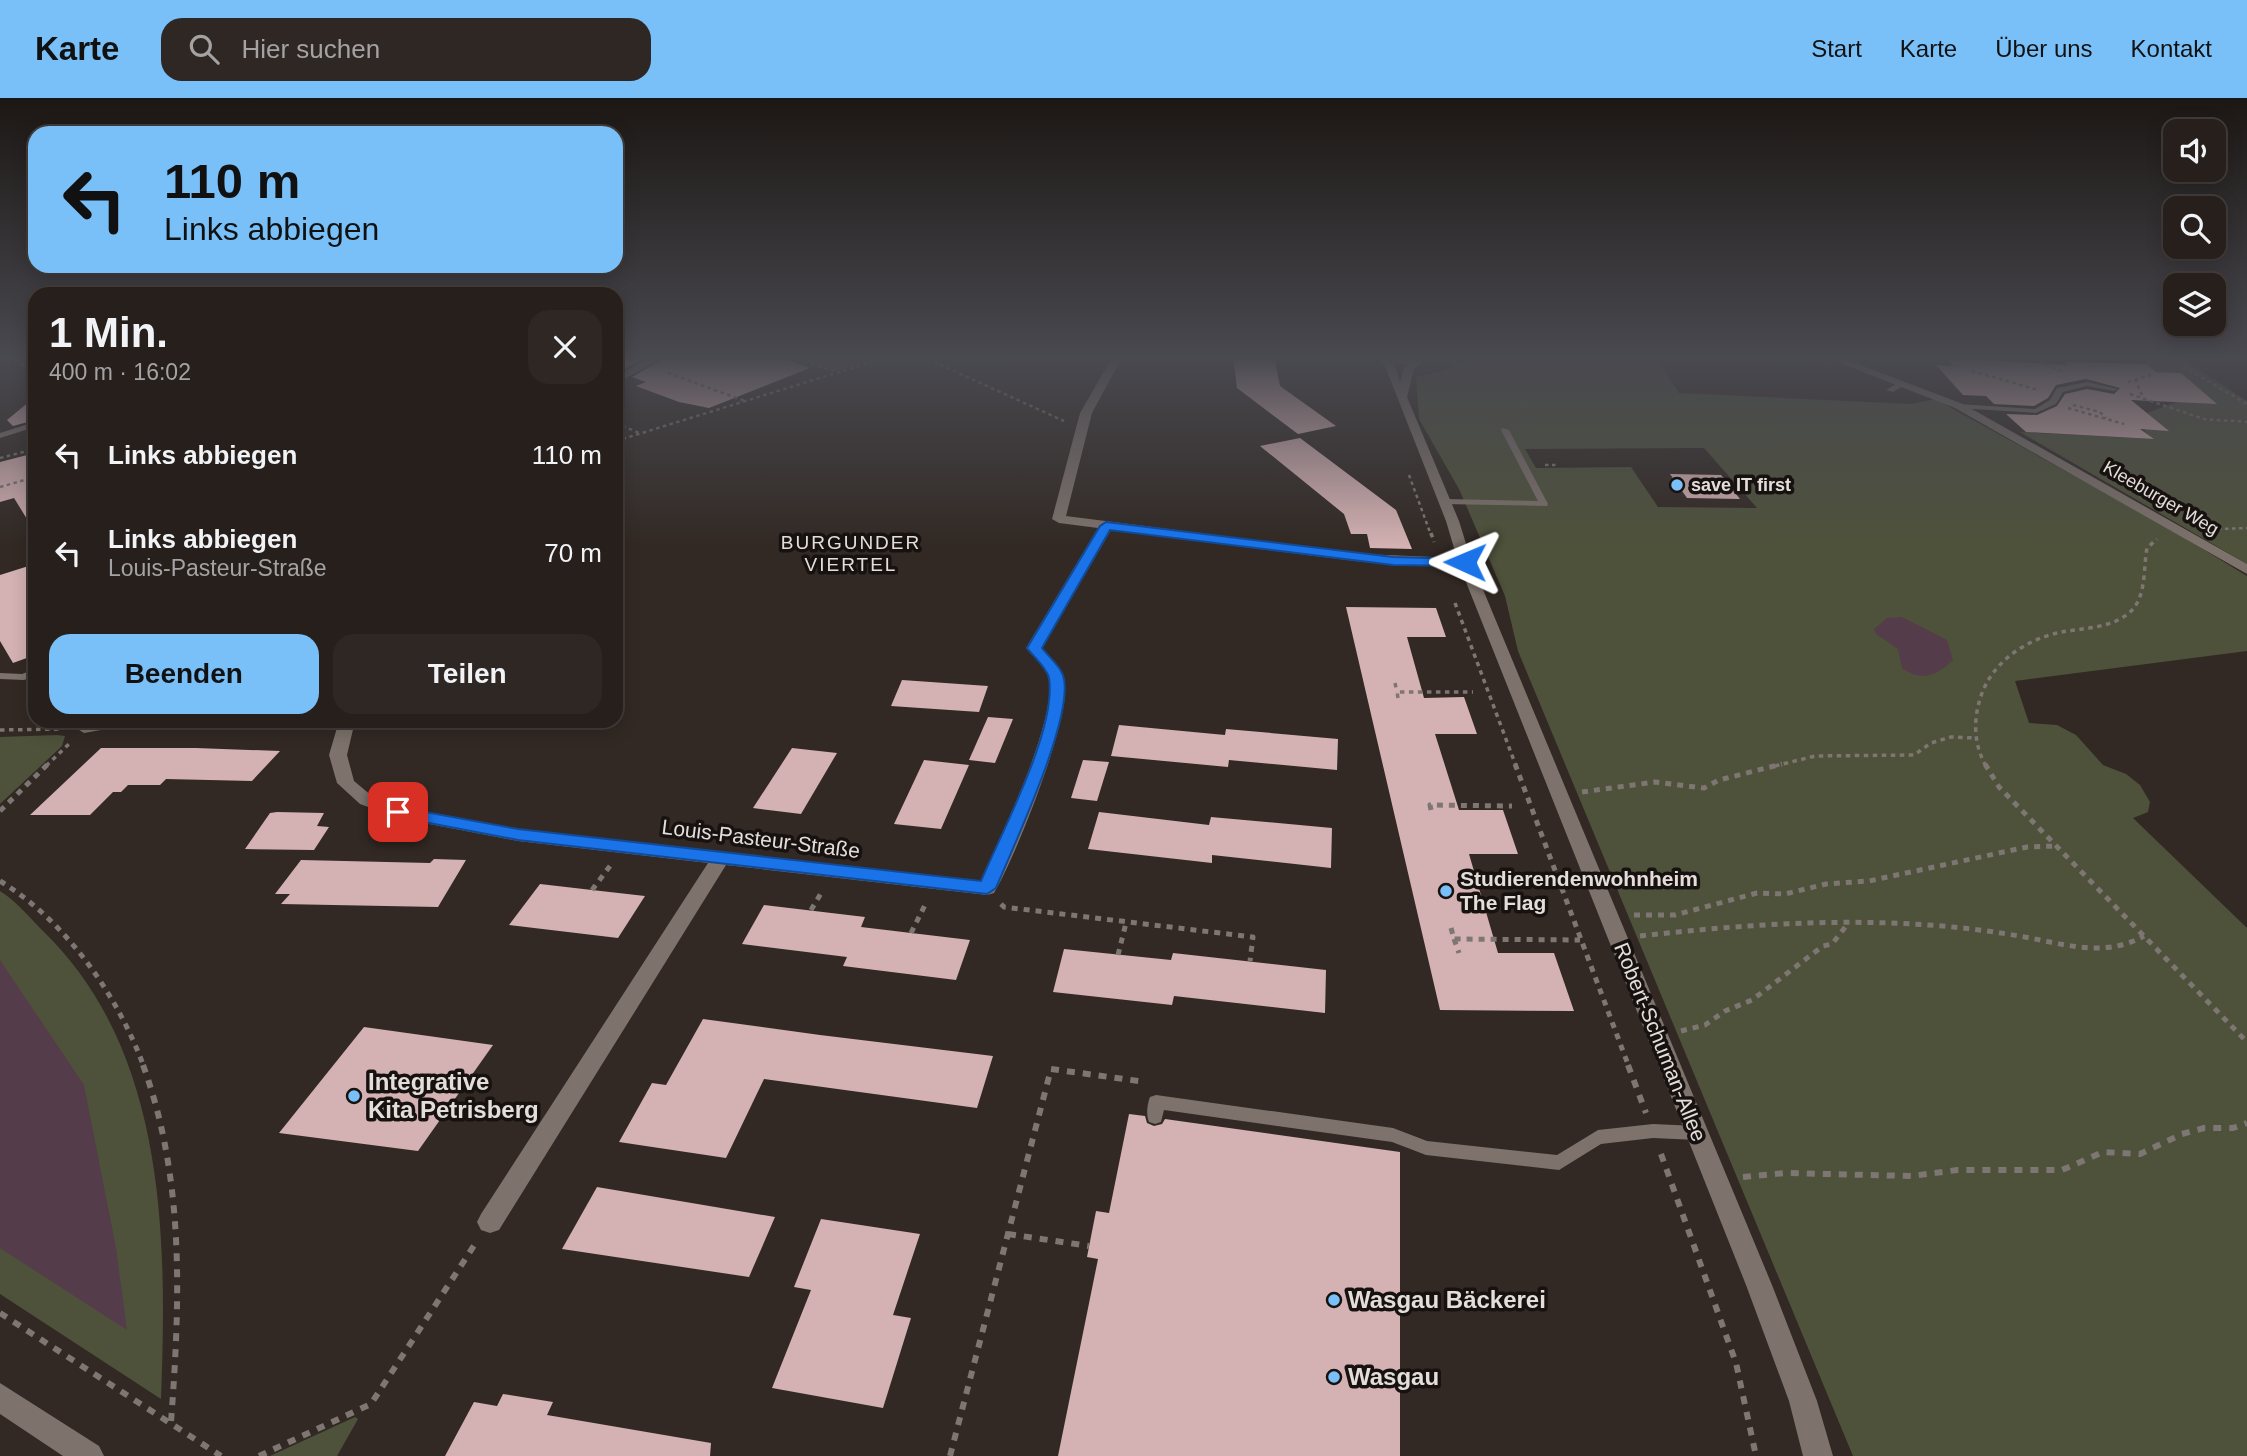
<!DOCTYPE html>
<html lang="de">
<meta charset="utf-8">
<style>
:root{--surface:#261f1b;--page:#2e2724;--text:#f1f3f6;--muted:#a4a2a3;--line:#423d3a;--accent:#79bff8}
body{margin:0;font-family:Arial,sans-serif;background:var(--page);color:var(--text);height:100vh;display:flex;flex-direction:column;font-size:26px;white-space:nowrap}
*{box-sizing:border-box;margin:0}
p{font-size:23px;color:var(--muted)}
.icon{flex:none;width:38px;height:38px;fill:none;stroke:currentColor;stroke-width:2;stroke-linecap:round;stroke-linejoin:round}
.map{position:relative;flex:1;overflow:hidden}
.side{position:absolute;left:28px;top:189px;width:595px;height:441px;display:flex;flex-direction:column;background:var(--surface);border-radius:21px;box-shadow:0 4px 18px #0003,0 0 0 2px var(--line)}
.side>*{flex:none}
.guide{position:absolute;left:28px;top:28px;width:595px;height:147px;border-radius:21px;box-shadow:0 4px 18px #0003,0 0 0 2px var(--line);background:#79bff8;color:#111;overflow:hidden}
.tools{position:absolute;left:2163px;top:21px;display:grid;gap:14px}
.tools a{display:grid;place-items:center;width:63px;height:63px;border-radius:14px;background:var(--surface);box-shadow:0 4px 18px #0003,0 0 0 2px var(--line);font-size:35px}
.pin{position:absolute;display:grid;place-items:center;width:60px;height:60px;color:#fff;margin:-30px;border-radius:14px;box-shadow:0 4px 10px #0006}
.me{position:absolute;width:77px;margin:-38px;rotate:271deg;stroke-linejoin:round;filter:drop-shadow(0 0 5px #0008)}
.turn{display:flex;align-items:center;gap:24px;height:147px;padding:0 21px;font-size:32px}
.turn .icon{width:91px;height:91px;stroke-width:2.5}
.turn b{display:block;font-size:49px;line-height:60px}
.round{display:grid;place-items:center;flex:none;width:74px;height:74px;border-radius:21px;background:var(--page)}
.summary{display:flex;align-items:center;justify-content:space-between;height:119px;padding:0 21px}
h1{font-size:42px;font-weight:600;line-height:52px}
.action{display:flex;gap:14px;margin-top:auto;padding:14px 21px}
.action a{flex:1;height:80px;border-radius:21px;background:var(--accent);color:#111;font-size:28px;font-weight:600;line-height:80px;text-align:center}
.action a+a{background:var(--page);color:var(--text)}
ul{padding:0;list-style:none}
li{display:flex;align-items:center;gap:21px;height:98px;padding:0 21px}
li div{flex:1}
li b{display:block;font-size:26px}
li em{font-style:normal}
header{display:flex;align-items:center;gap:42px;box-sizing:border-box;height:98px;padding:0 35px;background:var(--accent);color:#111}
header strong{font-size:33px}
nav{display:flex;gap:38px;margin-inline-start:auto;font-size:24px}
.search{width:490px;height:63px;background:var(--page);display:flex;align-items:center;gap:18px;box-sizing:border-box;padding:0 24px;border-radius:21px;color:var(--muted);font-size:26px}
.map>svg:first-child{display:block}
.green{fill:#4e523b;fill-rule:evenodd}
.water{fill:#543c4a}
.building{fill:#d4b1b2}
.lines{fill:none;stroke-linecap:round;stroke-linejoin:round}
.path-far3{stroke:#7e7672;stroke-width:2.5;stroke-dasharray:3.5 3.5;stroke-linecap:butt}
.path-far2{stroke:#7e7672;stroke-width:3.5;stroke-dasharray:4.5 4.5;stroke-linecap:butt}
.path-far1{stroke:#7e7672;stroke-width:5;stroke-dasharray:6 6;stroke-linecap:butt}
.path{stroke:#7e7672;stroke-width:6;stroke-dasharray:8 8;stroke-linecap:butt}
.service{fill:#7d726c;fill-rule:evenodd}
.minor{fill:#7d726c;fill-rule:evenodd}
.secondary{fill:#9a835e;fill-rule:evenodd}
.route{fill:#1a73e8;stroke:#114b97;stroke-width:2}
.poi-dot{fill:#79bff8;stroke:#171210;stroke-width:2.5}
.labels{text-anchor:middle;stroke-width:7;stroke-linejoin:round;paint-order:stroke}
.far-poi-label{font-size:18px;font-weight:bold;fill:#e4dedb;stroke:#171210;text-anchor:start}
.far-street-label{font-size:18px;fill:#e4dedb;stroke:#171210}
.far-neighbourhood-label{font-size:19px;letter-spacing:2px;fill:#e4dedb;stroke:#171210}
.street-label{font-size:21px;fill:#e4dedb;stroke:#171210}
.poi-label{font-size:21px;font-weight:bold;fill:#e4dedb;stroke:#171210;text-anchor:start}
.near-poi-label{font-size:24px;font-weight:bold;fill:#e4dedb;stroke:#171210;text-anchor:start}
</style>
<header>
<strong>Karte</strong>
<div class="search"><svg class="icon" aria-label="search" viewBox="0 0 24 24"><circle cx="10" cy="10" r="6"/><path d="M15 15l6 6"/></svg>Hier suchen</div>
<nav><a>Start</a><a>Karte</a><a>Über uns</a><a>Kontakt</a></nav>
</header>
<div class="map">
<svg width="2247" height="1358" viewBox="0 0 2247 1358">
<rect width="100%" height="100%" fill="#322924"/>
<g class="green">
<polygon points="794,258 882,258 836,273"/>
<path d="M1469 258H1821L1838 266 1656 259 1679 295 1911 306 1935 301 2162 426 2247 478V553L2015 583 2029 625 2057 627 2076 637 2103 667 2126 676 2140 687 2150 704 2148 714 2133 720 2247 830V1358H1853L1518 553 1505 498 1459 391 1419 321 1416 278C1430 278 1459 270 1469 258ZM1704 350 1757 410 1658 409 1631 369 1536 370 1525 351Z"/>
<polygon points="2136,258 2178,258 2247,303 2247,466 2020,334 2153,341 2144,333 2146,331 2167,332 2147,315 2177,304 2216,305 2181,276 2155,273"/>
<polygon points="57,637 65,638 62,648 0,706 0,639"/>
<path d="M0 793C16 803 29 819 43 833 167 953 167 1141 161 1301L0 1196Z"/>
<polygon points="355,1319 358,1321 337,1358 270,1358"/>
</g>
<g class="water">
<path d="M1902 519 1947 542 1953 562C1937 578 1921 584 1902 570L1898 551 1876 536 1874 531 1887 520Z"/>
<polygon points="0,862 84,987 116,1150 127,1232 0,1150"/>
</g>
<g class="building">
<polygon points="616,258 648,258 618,274"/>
<polygon points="669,258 775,258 810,270 709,310 679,304 636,288 646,284 632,279"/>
<polygon points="1233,258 1274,258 1280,288 1336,328 1298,336 1237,290"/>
<polygon points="1945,260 2068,267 2064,264 2146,266 2156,274 2181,275 2217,306 2131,302 2169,333 2140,331 2154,341 2026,334 2006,316 2037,317 2057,308 2065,296 2087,291 2114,296 2120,290 2086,281 2056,287 2048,300 2034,308 1994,306 1986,298 1963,297 1936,267 1954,268"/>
<polygon points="35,299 35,322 13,328 7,322"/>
<polygon points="1300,340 1396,412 1412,451 1370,450 1367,436 1351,436 1344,416 1260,348"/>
<polygon points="35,355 35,434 14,400 0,404 0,364"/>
<polygon points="1670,376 1721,377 1740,401 1687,400"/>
<polygon points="35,466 35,557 13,565 0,543 0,477"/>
<polygon points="1346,509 1436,510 1446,539 1407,539 1424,600 1464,599 1477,636 1435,636 1459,712 1503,712 1518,756 1469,756 1498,855 1554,855 1574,913 1440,912"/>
<polygon points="902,582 988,588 979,614 891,608"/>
<polygon points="988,619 1013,621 995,665 969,662"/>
<polygon points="1119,627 1225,637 1226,631 1338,641 1337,672 1229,662 1228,669 1111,658"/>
<polygon points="101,650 196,650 280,653 252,683 166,681 160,687 128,687 121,694 113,694 90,717 30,717"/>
<polygon points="792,650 837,655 801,716 753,710"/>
<polygon points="924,662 969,667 941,731 894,726"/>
<polygon points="1083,662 1109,664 1097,703 1071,700"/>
<polygon points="277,714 324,715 317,728 329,729 314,752 245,751 270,715"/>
<polygon points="1099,714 1209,727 1211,719 1332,730 1331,770 1212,757 1212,765 1088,751"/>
<polygon points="434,761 466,762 438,809 281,806 290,796 275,796 301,762 430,765"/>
<polygon points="540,786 592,792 645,798 618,840 509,827"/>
<polygon points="764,807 865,819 861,829 970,842 956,882 843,868 847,859 742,846"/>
<polygon points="1064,851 1171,862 1173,855 1326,872 1325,915 1174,898 1172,907 1053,894"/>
<polygon points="703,921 820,937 993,958 977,1010 764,981 726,1060 619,1044 652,985 666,987"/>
<polygon points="364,929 493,947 418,1053 279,1035"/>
<polygon points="1129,1016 1145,1018 1147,1025 1154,1028 1162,1026 1165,1021 1400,1054 1400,1358 1058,1358 1098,1161 1087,1159 1096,1113 1109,1115"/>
<polygon points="597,1089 775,1119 749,1179 562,1151"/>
<polygon points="821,1121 920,1136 893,1217 911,1220 883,1310 772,1290 811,1192 794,1189"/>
<polygon points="503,1296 553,1304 547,1317 711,1345 710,1358 445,1358 474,1304 497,1308"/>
</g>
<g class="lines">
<g class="path-far3">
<polyline points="9,258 23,267 35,267"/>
<polyline points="784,258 837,274"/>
<polyline points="921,258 1064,323"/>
<polyline points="2027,258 2064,274"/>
<polyline points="2165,258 2247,306"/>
<polyline points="1453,265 1463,258"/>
<polyline points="1972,273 2038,292"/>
<polyline points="668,275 745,303"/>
<polyline points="2135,281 2144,302"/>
<polyline points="2128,284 2151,277"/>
<polyline points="2130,296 2204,321 2247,324"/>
<polyline points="2073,307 2100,314 2106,320"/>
<polyline points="2068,310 2124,326"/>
<polyline points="616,325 639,335"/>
<polyline points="616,343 891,258"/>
<polyline points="0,360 35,351"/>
<polyline points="1545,367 1557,367"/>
<polyline points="1409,377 1431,437"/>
<polyline points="0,389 35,379"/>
<polyline points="2218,431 2247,430"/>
</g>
<g class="path-far2">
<polyline points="1431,435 1434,444"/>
<polyline points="1455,505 1516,668"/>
<polyline points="1395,585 1397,594"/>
<polyline points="1398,600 1397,594 1473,594"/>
<polyline points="0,632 62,631"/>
<polyline points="46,668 71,644"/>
<polyline points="1775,668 1815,658 1914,657 1931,645 1951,639 1976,640"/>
<path d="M1986 668C1974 647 1973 624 1980 601 1991 564 2026 541 2062 534 2084 530 2111 530 2129 515 2147 500 2143 471 2147 450L2157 441"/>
</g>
<g class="path-far1">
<polyline points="1515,666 1629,969"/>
<polyline points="1985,666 1999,689 2247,944"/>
<polyline points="1582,694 1655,684 1704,690 1719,682 1782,666"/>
<polyline points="1431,712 1430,707 1512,708"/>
<polyline points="0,713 48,666"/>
<path d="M0 783C66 823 118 898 144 969"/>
<polyline points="592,792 610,768"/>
<polyline points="1001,806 1004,809 1253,839 1250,863"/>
<polyline points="811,812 823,792"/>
<polyline points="1634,817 1675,817 1757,795 1785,796 1826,786 1869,783 2027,749 2056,748"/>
<polyline points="1451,830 1454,841 1580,842"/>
<polyline points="911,835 926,805"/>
<path d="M1640 838C1765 824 1895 816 2019 838 2062 845 2103 861 2144 838"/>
<polyline points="1454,841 1459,855"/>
<polyline points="1118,857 1126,825"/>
<polyline points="1681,933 1705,927 1725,913 1752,902 1823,848 1832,846 1846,828"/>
</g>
<g class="path">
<path d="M143 967C185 1082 180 1204 171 1324"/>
<polyline points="1628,967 1646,1015"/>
<polyline points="1661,1056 1736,1265 1756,1358"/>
<polyline points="1743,1079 1786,1075 1912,1078 1957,1072 2062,1072 2103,1054 2140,1056 2182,1036 2204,1030 2233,1030 2247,1025"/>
<polyline points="1008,1136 1089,1148"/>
<polyline points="0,1215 221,1358"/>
<polyline points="259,1358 371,1306 477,1143"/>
<polyline points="950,1358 1051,971 1146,984"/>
</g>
<g class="service">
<polygon points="1899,284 1906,286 1893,294 1886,292"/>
<polygon points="2087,284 2118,291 2114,293 2087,288 2063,294 2056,306 2036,315 1959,310 1955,308 1959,306 2035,311 2050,302 2057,290"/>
<polygon points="35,324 35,329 0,340 0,335"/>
<polygon points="1502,330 1509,332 1548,406 1547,408 1442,406 1441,404 1445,401 1538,403 1501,332"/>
<polygon points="35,571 35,578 24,582 0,581 0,575 22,576"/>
<path d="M1156 997 1393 1030 1427 1043 1557 1057 1598 1032 1653 1026 1697 1028 1703 1030 1705 1035 1703 1040 1697 1042 1653 1040 1601 1046 1559 1072 1426 1057 1392 1044 1164 1012 1161 1024 1155 1026 1149 1024C1146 1017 1147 1007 1150 999Z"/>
</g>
<g class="minor">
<polygon points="654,258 667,258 616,285 616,278"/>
<path d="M1109 258H1119V265L1092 315 1066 418 1363 456 1457 460 1446 423 1385 268 1379 262 1384 259 1394 265 1400 284 1404 270 1414 261 1423 263 1414 271 1407 299 1459 423 1472 465 1772 1187 1817 1303 1833 1358H1803L1789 1303 1746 1187 1460 469 1363 464 1111 432 1042 550C1053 562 1064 573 1065 591 1067 629 1015 760 994 795L987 797 726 767 499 1132 490 1135 481 1132 477 1124 481 1116 708 765 518 743 398 720 360 706 337 685 329 657 339 623H355L347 657 354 683 372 698 402 709 518 731 981 783C998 743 1063 613 1047 575 1043 566 1032 558 1026 550L1098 430 1059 425 1052 421 1080 315 1109 265Z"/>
<polygon points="1822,258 1836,258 1963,306 2247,466 2247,476 1955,310"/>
<polygon points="95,623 131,623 129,627 84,635 76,630 78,626"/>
<polygon points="0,1285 99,1348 104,1358 63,1358 0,1316"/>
</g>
<polygon class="secondary" points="1365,258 1442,258 1405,266"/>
</g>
<linearGradient id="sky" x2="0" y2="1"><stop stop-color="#1c1714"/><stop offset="0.58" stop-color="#494950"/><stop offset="1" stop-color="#494950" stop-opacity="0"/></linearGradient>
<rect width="2247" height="448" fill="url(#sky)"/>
<path class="route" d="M1106 424 1393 459 1465 461 1471 464 1465 468 1393 467 1110 432 1042 550C1048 558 1058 566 1062 575 1079 610 1012 751 996 790L987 796 518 742 398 719 390 714 398 709 518 731 981 783C1002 733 1057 631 1049 580 1047 570 1034 559 1027 550L1100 428Z"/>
<g class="poi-dot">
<circle cx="1677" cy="387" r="7"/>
<circle cx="1446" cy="793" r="7"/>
<circle cx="354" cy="998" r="7"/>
<circle cx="1334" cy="1202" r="7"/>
<circle cx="1334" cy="1279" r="7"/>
</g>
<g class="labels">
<g class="far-poi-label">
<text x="1691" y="393">save IT first</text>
</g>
<g class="far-street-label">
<text transform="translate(2161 400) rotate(30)" y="6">Kleeburger Weg</text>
</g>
<g class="far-neighbourhood-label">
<text x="851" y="451">BURGUNDER<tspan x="851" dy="22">VIERTEL</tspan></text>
</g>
<g class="street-label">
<text transform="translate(761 741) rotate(7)" y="7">Louis-Pasteur-Straße</text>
<text transform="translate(1660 944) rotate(68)" y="7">Robert-Schuman-Allee</text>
</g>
<g class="poi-label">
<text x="1460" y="788">Studierendenwohnheim<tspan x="1460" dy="24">The Flag</tspan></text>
</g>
<g class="near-poi-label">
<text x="368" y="992">Integrative<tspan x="368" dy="28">Kita Petrisberg</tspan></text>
<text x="1348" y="1210">Wasgau Bäckerei</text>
<text x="1348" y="1287">Wasgau</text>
</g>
</g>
</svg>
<div class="tools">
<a><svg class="icon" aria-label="sound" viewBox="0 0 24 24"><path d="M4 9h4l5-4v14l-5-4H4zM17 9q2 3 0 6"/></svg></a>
<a><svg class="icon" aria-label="search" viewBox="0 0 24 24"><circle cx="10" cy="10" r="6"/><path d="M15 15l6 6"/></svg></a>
<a><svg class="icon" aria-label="layers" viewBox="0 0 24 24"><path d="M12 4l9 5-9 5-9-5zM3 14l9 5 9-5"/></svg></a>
</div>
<div class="pin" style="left:398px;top:714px;background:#d93025"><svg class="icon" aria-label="arrive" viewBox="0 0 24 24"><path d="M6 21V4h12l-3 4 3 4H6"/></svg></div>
<svg class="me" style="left:1465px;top:464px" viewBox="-20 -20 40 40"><path d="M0-17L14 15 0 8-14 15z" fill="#1a73e8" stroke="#fff" stroke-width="4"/></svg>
<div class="guide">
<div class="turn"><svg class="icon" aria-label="left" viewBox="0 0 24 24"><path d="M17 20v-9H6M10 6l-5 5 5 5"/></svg><div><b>110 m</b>Links abbiegen</div></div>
</div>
<section class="side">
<div class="summary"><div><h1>1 Min.</h1><p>400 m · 16:02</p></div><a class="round"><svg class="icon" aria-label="close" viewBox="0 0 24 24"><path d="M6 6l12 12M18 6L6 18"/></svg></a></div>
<ul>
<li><svg class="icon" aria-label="left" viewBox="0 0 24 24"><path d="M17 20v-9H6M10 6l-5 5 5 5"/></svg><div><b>Links abbiegen</b></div><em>110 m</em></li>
<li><svg class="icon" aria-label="left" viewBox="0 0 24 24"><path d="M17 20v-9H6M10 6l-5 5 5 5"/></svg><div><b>Links abbiegen</b><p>Louis-Pasteur-Straße</p></div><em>70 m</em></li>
</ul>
<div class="action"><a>Beenden</a><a>Teilen</a></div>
</section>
</div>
